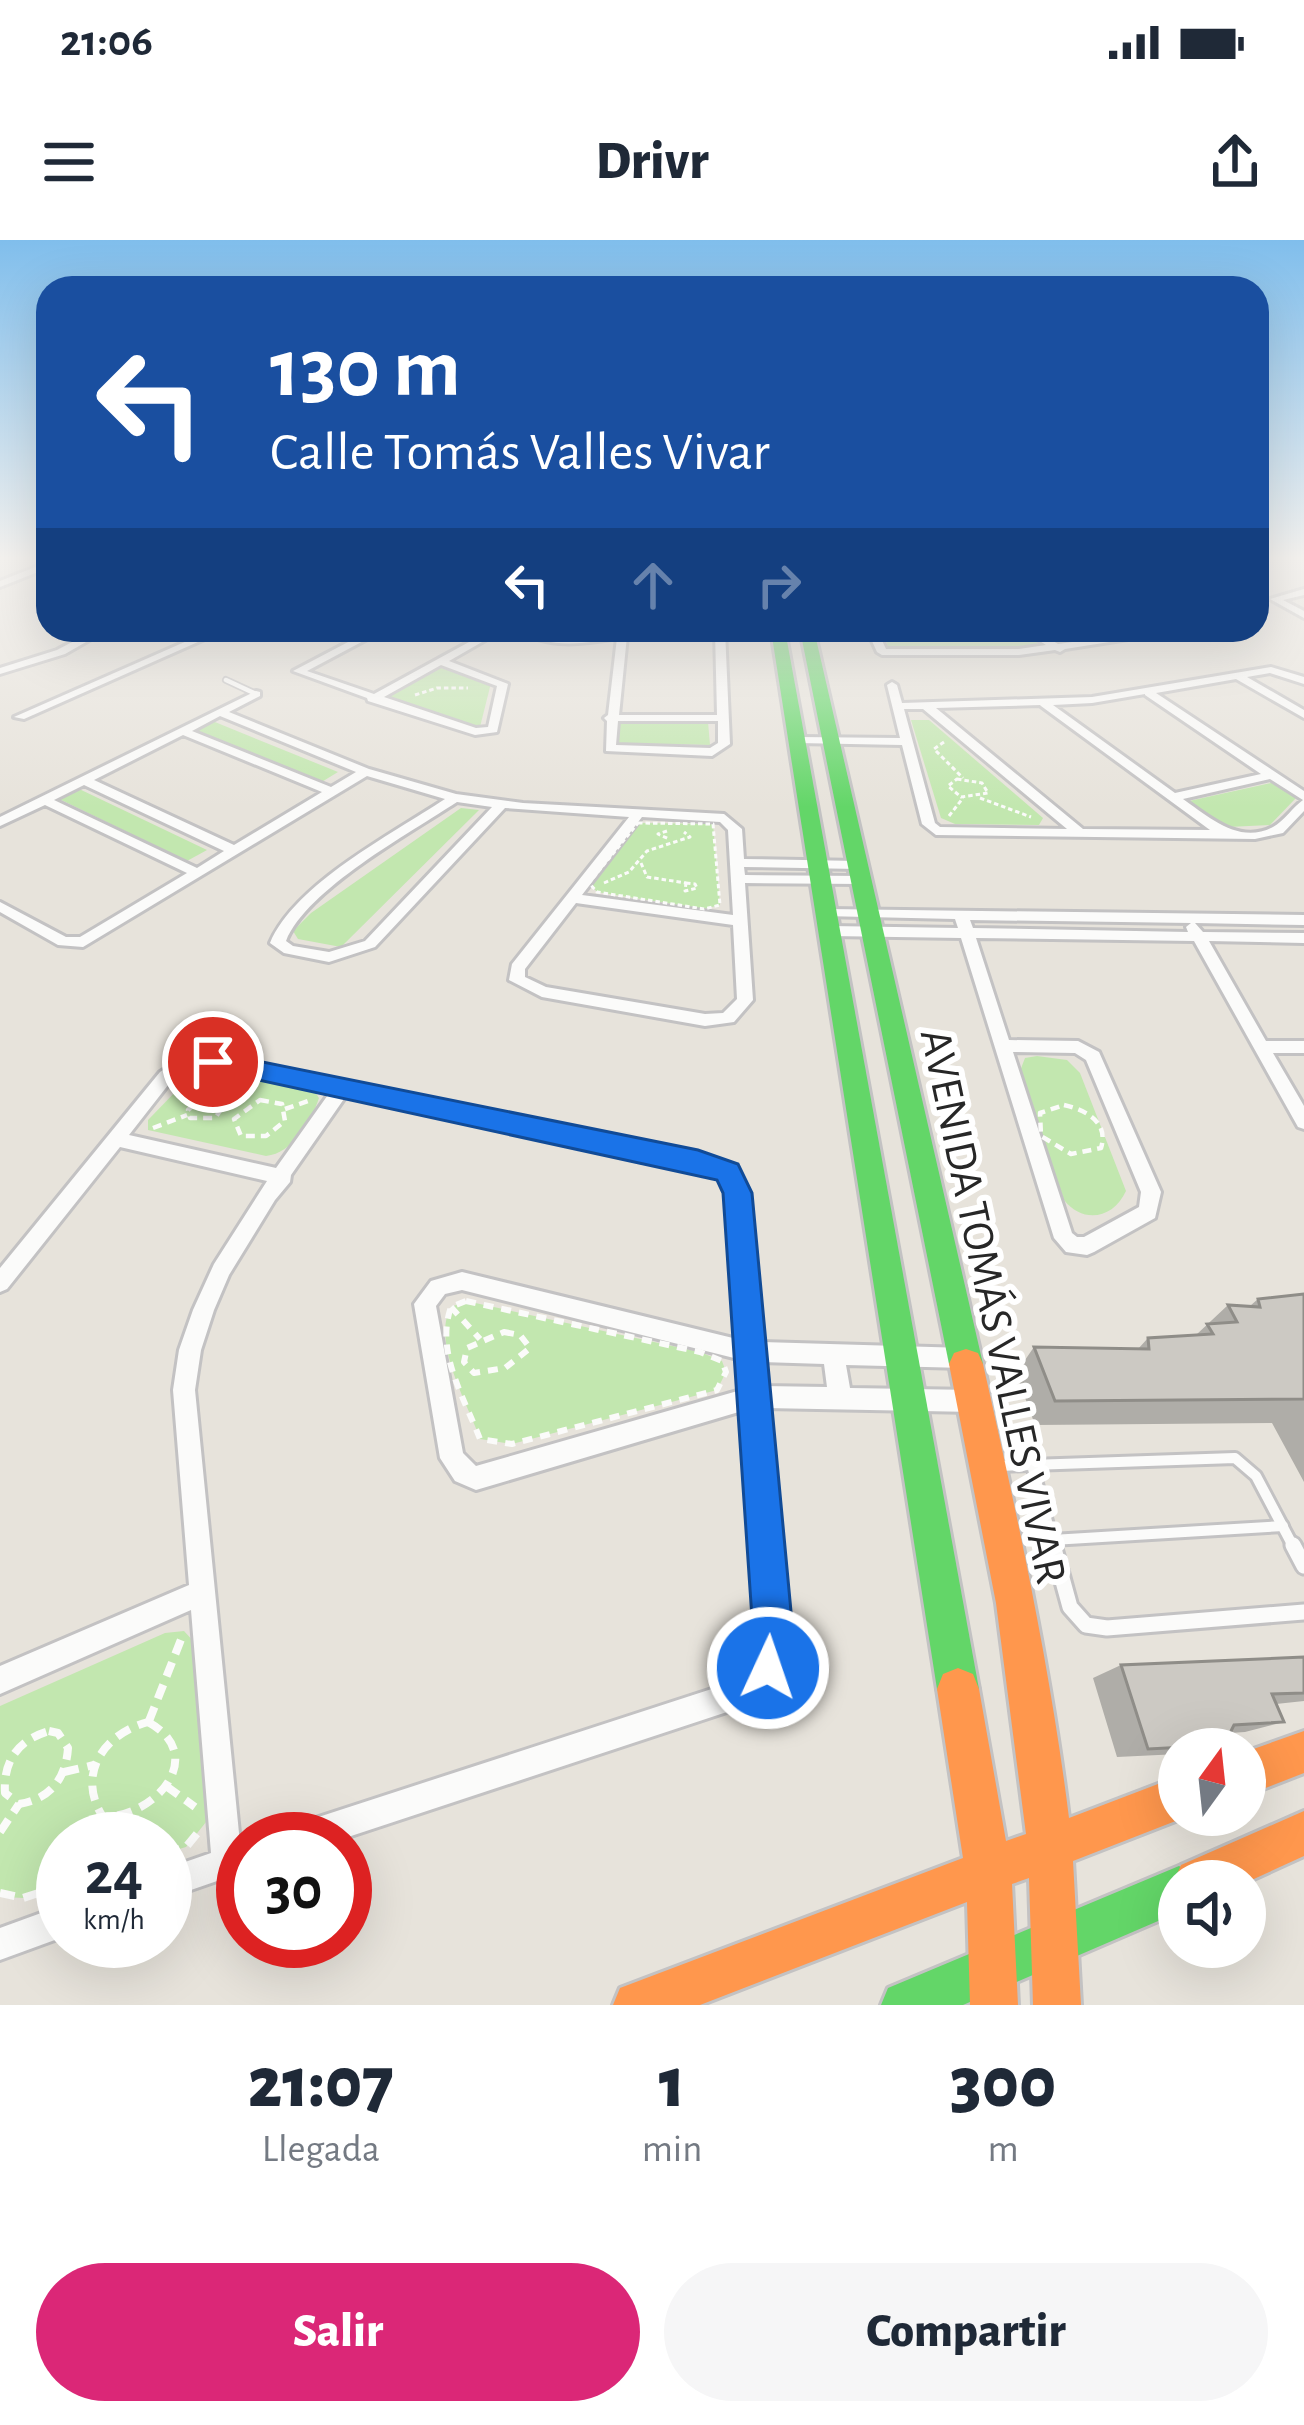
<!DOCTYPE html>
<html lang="es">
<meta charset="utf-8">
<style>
:root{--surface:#fff;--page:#f6f6f7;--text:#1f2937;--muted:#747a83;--accent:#db2777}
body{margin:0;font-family:"Alegreya Sans",sans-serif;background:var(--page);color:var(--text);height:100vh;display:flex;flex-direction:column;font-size:45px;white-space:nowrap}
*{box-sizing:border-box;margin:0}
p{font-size:39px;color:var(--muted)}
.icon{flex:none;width:66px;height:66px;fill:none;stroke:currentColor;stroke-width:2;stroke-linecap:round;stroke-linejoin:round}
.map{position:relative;height:1765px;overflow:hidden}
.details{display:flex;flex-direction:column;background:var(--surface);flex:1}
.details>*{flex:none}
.guide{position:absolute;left:36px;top:36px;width:1233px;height:366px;border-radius:36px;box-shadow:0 12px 48px #0002;background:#1a4fa0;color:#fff;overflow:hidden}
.needle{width:78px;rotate:15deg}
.fabs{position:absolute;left:1158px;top:1488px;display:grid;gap:24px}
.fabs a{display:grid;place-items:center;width:108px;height:108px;border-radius:50%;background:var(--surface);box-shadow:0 12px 48px #0002;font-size:60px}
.speed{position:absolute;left:36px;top:1572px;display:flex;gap:24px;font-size:60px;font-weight:700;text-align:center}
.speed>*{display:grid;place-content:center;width:156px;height:156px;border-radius:50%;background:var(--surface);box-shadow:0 12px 48px #0002;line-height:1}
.speed small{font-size:30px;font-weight:400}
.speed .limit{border:18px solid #d22;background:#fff;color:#111}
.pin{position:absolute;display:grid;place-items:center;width:102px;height:102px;color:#fff;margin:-51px;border:6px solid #fff;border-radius:50%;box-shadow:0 3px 12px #0007}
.me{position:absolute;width:132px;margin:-66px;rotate:3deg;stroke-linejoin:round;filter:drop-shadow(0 0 9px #0008)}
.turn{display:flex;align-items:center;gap:42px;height:252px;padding:0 36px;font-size:54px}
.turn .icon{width:156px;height:156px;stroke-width:2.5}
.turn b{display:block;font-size:84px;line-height:102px}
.lanes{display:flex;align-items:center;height:114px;padding:0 36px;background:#0003;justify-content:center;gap:60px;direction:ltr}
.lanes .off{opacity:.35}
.eta{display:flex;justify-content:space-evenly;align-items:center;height:204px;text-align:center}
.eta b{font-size:72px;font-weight:800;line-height:84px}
.primary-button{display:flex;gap:24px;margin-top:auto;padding:24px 36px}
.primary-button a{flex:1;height:138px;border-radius:72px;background:var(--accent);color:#fff;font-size:48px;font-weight:800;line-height:138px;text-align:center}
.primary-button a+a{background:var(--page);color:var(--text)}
.status{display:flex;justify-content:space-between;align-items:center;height:84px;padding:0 60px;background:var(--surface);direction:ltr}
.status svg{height:33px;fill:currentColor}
header{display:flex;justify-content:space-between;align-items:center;height:156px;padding:0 36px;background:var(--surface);font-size:54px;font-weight:800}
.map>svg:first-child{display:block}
.green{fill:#c2e7af}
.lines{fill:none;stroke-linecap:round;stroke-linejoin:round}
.lane-far2-casing{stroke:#c3c2c3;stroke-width:8}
.lane-far1-casing{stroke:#c3c2c3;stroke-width:16}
.lane-casing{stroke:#c3c2c3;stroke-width:21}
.street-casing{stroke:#c3c2c3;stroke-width:6}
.fast-casing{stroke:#c3c2c3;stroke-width:6}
.slow-casing{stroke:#c3c2c3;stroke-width:6}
.path-far3{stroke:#fbfbfa;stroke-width:3;stroke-dasharray:4.5 3;stroke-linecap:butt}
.path-far2{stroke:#fbfbfa;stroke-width:4.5;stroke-dasharray:9 6;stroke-linecap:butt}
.path-far1{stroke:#fbfbfa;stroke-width:6;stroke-dasharray:10 8;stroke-linecap:butt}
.path{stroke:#fbfbfa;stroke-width:8;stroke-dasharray:15 9;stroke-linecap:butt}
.lane-far2{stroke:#fbfbfa;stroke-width:4.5}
.lane-far1{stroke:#fbfbfa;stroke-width:10}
.lane{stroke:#fbfbfa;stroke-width:15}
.street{fill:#fbfbfa;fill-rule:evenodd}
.fast{fill:#63d668;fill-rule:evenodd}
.slow{fill:#ff974d;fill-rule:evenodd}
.wall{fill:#afada8}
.building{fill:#ccc9c3;stroke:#8f8d88;stroke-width:3}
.route{fill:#1a73e8;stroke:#114b97;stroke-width:3}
.labels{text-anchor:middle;stroke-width:12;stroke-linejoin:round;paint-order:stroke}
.street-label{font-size:45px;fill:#272727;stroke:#fff}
</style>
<div class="status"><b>21:06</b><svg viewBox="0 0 49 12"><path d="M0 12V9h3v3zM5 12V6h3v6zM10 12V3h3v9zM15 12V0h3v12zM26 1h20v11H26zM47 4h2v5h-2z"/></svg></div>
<header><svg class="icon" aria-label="menu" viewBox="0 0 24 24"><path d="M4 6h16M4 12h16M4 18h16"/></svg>Drivr<svg class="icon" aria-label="share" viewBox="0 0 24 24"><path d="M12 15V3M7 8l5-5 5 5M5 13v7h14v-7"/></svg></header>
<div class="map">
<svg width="1304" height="1765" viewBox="0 0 1304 1765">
<rect width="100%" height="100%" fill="#e7e3db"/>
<g class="green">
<polygon points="882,390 1024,392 1044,406 889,410"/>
<polygon points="438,427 491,443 480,487 386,457"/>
<polygon points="210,480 338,532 320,543 191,489"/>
<polygon points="911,480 929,480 1043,578 1039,585 955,584 941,578"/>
<polygon points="615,482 708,482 710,505 613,503"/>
<polygon points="1276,542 1296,558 1270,585 1228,587 1189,561"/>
<polygon points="75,547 207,610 187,621 55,557"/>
<polygon points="461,568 479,570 341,707 298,699 293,691 311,673"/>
<polygon points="638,583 713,584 720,665 704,669 597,652 589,643"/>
<path d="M1037 816 1067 820 1080 833 1126 951C1113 979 1083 984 1064 960L1020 831 1025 818Z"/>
<path d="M229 834 315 852 319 858C311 882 293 913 266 916L148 890V880L179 848Z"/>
<path d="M466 1061 700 1112 722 1121 726 1132 717 1150 512 1204 480 1199C468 1164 431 1102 451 1067Z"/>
<polygon points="184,1391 195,1403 210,1577 186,1607 165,1613 165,1599 63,1599 63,1645 23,1658 4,1657 0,1653 0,1466 165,1393"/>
</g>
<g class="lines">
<defs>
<polyline id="lane-far2" points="226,440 256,454"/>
<g id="lane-far1">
<polyline points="1032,1225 1054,1308"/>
<polyline points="999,1226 1235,1218 1256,1236 1294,1308"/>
<polyline points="1052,1300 1283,1286"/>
</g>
<g id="lane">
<polyline points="1053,1305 1070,1367 1086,1385 1107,1388 1304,1372"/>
<polyline points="1293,1305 1304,1326"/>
</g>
<g id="street">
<polygon points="48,322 48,328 0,347 0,341"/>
<polygon points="1304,349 1304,355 1283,360 1304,371 1304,378 1270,359"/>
<polygon points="95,390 107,390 65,414 0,434 0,428 57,410"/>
<polygon points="212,390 225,390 24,479 14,477"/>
<path d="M371 390H384L307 431 374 454 491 390H503L449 421 508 444 497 492 475 495 368 461 367 458 293 431ZM441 425 497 446 488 487 476 488 384 457Z"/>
<path d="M518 390 567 398 648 390 627 396 619 475H717L715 390H725L730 504 712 516 606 511 607 481 604 478 608 475 617 398C583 404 548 409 518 390ZM618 481H718V503L710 508 616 505Z"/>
<path d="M770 390H812C803 395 779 395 770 390Z"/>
<polygon points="867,390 877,390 886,409 1019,409 1046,405 1023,390 1035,390 1058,404 1158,390 1185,390 1065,409 1060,412 1055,410 1019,415 882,415 877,412"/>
<path d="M1271 427 1304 437V444L1270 433 1247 437 1304 470V478L1236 439 1156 453 1304 551V571L1283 593 1255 599 936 595 922 584 902 505 798 503 792 500 798 497 900 498 887 445 892 442 897 445 902 463 1092 457ZM1145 454V455L1261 534 1175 553 1053 465 1092 463ZM1040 465 1041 466 1210 590 1083 589 936 468ZM904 469H923L1067 589 940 587 935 583ZM1270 539 1303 560C1293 567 1284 581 1273 587 1239 605 1209 577 1183 559Z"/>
<path d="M256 451 260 452V456L229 472 369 529 456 554 523 563 724 574 742 589 744 619 858 621 865 625 858 629 744 627 745 635 862 636 869 640 862 644 745 643 753 760 734 782 705 786 542 757 509 740 512 724 629 577 505 568 375 707 329 722 284 713 270 703C295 644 392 594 445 559L367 536 83 707 58 705 0 672V662L66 697H80L187 633 45 565 0 586V577ZM220 476 356 532 331 547 192 491ZM183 495 322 552 234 605 94 540ZM84 545 224 611 197 628 54 560ZM457 562 492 567 365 701 329 712 293 706 286 701C307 649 410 593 457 562ZM642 577 720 582 728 590 733 675 582 655ZM576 663 733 685 737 759 723 773 705 774 546 747 525 737V729Z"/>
<path d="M828 669 1304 675V685L1195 683 1203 692 1304 693V703L1209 701 1266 801H1304V813H1273L1304 866V889L1298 887 1194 701 976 698 1009 800 1078 801 1099 812 1161 952 1155 978 1094 1012 1087 1015 1066 1012 1054 998 961 698 831 696 824 691 831 686 958 688 955 679 823 676V670ZM970 680 1191 683 1186 687 1188 692 973 688ZM1013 812 1075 813 1086 820 1141 952 1139 967 1084 997H1077L1072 993Z"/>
<path d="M185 816H213L698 914 734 927 743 942 759 1102 965 1108 973 1111 976 1118 973 1125 965 1128 846 1125 850 1148 974 1150 982 1153 985 1161 982 1169 974 1172 765 1168 786 1393C785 1429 769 1455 736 1469L342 1599H282L286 1588 297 1584 730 1443C746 1434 756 1423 759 1404L742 1171 476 1250 455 1241 440 1218 414 1064 431 1041 462 1032 737 1099 725 944 720 937 696 928 346 856 291 935 290 942 275 960 229 1035 214 1070 201 1110 195 1150 240 1603 243 1602V1632L165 1659V1629L211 1613 191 1370 0 1454V1426L189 1345 173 1150 179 1110 193 1070 214 1024 267 941 120 907 7 1049 0 1052V1028L160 832ZM189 828H213L330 852 276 928 129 895 172 840ZM462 1050 738 1119 741 1150 476 1226 463 1213 436 1066 445 1054ZM761 1122 824 1124 827 1147 763 1146Z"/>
<polygon points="63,1665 63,1697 0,1720 0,1688"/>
</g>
<g id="fast">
<polygon points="771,390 785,390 979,1449 973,1464 958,1470 943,1464 937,1449"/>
<polygon points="800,390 814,390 983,1124 978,1135 966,1139 954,1135 949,1124"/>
<polygon points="1179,1626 1195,1633 1199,1641 1179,1641 1179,1672 963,1765 881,1765 888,1748"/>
</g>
<g id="slow">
<path d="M966 1109 978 1113 983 1124C1017 1274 1050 1425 1069 1578L1179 1536V1575H1191L1073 1621 1081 1765H1033L1029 1638 1012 1644 1018 1765H970L967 1662 700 1765H613L620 1748 963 1618 937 1449 943 1434 958 1428 973 1434 979 1449 1006 1601 1026 1594 996 1363 949 1124 954 1113Z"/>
<polygon points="1304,1491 1304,1533 1245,1556 1245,1512"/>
<polygon points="1304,1571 1304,1616 1245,1643 1179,1641 1179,1653 1174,1641 1181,1625"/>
</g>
</defs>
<use href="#lane-far2" class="lane-far2-casing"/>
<use href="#lane-far1" class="lane-far1-casing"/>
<use href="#lane" class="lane-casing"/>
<use href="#street" class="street-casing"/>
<use href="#fast" class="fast-casing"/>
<use href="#slow" class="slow-casing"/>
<g class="path-far3">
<polyline points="895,390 1016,391"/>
<polyline points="415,455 437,448 468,448"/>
<polyline points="944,502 934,509 963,538"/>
<polygon points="957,539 982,543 988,553 961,557 948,546"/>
<polyline points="980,558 1031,577"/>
<polyline points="949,576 963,558"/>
<polygon points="638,583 713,584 720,665 704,669 597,652 589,643"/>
<polyline points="667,591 658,594 669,599"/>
<polyline points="641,623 647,637 686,643"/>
<polyline points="604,643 629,632 647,611 690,597 684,592"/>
<polygon points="686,643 695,644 697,648 685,651"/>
</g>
<g class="path-far2">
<polygon points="216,857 224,865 215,878 190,878 188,870 200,859"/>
<polygon points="260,860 282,864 285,881 266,896 241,896 234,879"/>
<path d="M1064 865C1086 870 1109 882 1101 908L1071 914 1041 896 1040 873Z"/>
<polyline points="285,869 308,861"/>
<polyline points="153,888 187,875"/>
</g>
<g class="path-far1">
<path d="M466 1061 700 1112 722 1121 726 1132 717 1150 512 1204 480 1199C464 1157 435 1112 451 1067Z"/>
<polyline points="451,1067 480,1099"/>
<polygon points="504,1092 520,1095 530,1108 505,1128 474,1133 464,1122 467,1108"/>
</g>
<g class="path">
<polyline points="149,1481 182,1397"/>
<path d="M148 1482C209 1515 156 1577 103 1577 76 1535 103 1494 148 1482Z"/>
<path d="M49 1491 58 1493 68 1508C66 1539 50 1559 19 1564L5 1553C3 1521 18 1500 49 1491Z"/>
<polyline points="64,1532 94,1525"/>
<polyline points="166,1546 195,1567"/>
<polyline points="0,1592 19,1564"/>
<polyline points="165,1613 186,1607 200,1590"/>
<polyline points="0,1653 23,1658 63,1645"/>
</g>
<use href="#lane-far2" class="lane-far2"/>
<use href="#lane-far1" class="lane-far1"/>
<use href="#lane" class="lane"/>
<use href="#street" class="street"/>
<use href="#fast" class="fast"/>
<use href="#slow" class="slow"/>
</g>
<g class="wall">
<polygon points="1304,1054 1304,1242 1272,1183 1035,1185 1016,1133 1034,1107 1138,1109 1148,1098 1196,1095 1228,1065 1250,1066 1258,1059"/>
<polygon points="1304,1417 1304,1461 1276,1464 1284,1482 1245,1492 1230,1493 1224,1505 1207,1509 1179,1509 1179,1514 1117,1517 1093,1438 1121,1425"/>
</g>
<g class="building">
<polygon points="1304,1054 1304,1159 1055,1161 1034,1107 1149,1109 1148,1098 1213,1094 1207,1084 1237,1082 1228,1065 1260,1067 1258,1059"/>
<polygon points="1304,1417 1304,1453 1272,1454 1284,1482 1234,1485 1224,1505 1148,1509 1121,1425"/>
</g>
<linearGradient id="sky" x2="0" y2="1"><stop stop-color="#80beec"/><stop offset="0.56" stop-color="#f4f2ef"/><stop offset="1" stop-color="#f4f2ef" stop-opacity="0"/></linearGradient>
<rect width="1304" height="567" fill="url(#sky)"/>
<polygon class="route" points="213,812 698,910 738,924 752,953 793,1393 782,1442 768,1448 753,1442 747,1428 753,1393 723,953 717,940 204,828 200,822"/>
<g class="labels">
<g class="street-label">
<text transform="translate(995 1066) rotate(78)" y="16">AVENIDA TOMÁS VALLES VIVAR</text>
</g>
</g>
</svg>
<div class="fabs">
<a><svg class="needle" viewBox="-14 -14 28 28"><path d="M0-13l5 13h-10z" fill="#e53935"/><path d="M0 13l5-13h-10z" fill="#747a83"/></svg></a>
<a><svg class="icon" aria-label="sound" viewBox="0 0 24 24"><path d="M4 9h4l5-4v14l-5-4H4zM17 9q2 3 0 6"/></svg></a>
</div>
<div class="speed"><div>24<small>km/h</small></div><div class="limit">30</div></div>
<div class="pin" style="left:213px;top:822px;background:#d93025"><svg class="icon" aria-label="arrive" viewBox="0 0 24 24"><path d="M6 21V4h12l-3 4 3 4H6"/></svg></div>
<svg class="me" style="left:768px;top:1428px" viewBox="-20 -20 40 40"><circle r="17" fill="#1a73e8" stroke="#fff" stroke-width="3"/><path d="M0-11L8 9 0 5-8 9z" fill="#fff"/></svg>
<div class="guide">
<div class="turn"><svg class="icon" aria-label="left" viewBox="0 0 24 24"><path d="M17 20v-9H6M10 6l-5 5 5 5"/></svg><div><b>130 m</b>Calle Tomás Valles Vivar</div></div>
<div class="lanes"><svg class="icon" aria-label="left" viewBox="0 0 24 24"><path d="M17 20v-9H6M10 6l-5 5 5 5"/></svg><svg class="icon off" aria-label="ahead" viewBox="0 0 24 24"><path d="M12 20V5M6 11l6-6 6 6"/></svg><svg class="icon off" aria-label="right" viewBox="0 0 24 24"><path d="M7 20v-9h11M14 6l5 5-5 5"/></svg></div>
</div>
</div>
<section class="details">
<div class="eta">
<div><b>21:07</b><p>Llegada</p></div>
<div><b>1</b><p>min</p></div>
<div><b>300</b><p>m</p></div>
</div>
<div class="primary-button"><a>Salir</a><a>Compartir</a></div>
</section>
